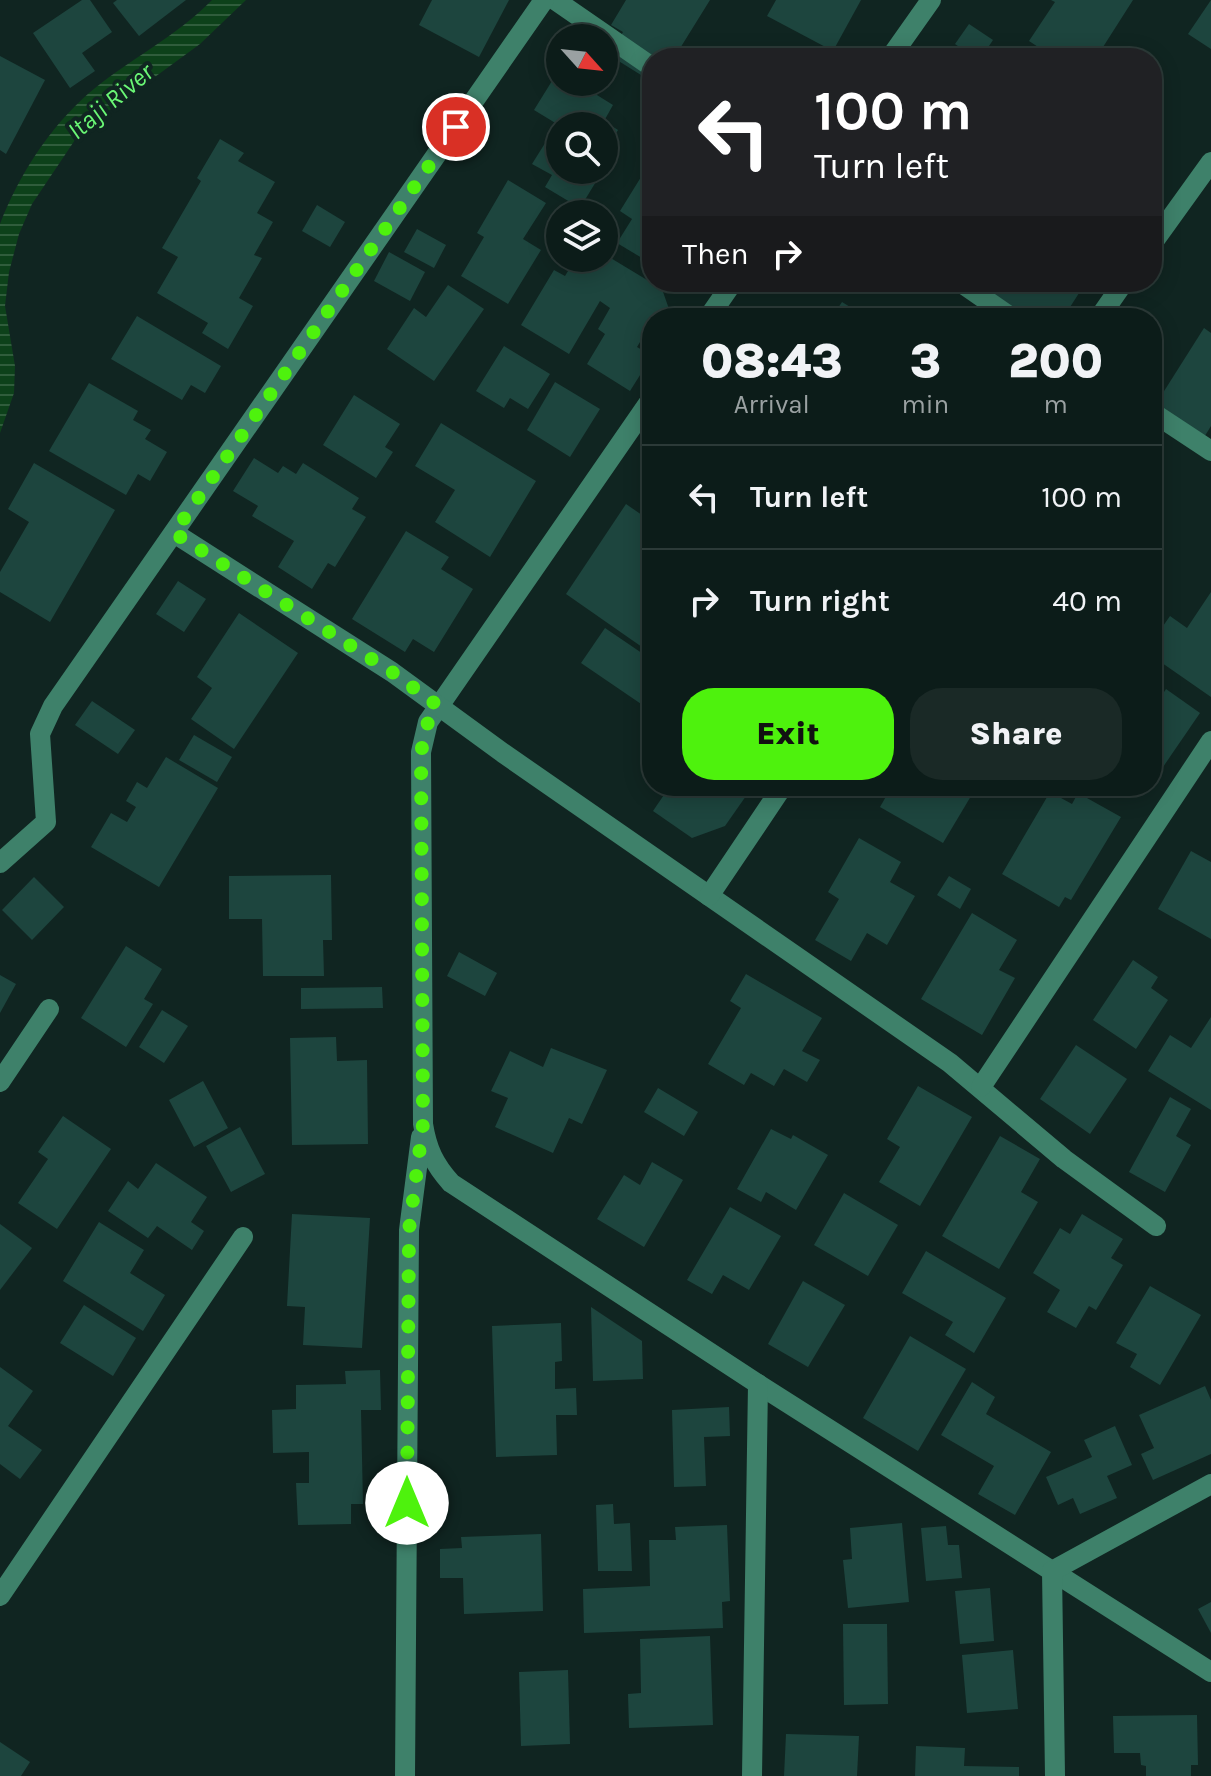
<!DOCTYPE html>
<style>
:root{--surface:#0c1c19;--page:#1a2926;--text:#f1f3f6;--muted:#9aa1a2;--line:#2c3a38;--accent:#4ef20d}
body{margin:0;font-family:Karla,sans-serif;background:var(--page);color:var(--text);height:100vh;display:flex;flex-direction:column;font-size:30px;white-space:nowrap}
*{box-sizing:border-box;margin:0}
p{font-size:26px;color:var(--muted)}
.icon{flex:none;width:44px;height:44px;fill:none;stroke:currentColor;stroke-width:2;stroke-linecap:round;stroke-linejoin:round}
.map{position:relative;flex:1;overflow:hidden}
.panel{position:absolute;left:642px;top:308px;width:520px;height:488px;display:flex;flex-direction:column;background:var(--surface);border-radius:32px;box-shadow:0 4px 20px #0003,0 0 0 2px var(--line)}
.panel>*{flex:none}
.hud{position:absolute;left:642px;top:48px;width:520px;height:244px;border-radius:32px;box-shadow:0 4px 20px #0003,0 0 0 2px var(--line);background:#202124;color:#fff;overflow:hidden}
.needle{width:52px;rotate:117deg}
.controls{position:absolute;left:546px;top:24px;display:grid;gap:16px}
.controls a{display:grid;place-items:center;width:72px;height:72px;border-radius:50%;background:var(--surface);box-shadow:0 4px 20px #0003,0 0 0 2px var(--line);font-size:40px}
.pin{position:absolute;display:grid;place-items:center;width:68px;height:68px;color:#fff;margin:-34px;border:4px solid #fff;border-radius:50%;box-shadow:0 2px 8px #0007}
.me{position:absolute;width:88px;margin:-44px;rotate:0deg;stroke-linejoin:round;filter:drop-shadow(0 0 6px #0008)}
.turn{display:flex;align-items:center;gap:28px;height:168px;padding:0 40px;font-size:36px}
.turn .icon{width:104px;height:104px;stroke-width:2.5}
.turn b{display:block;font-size:56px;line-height:68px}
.then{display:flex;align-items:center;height:76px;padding:0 40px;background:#0003;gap:16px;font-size:30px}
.eta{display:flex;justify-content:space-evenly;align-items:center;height:136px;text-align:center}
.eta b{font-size:48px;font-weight:800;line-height:56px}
.button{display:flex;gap:16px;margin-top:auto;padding:16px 40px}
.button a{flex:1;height:92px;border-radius:32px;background:var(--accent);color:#111;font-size:32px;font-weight:800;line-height:92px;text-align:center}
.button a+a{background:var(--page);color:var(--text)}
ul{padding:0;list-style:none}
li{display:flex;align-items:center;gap:24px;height:104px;padding:0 40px;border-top:2px solid var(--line)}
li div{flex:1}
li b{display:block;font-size:30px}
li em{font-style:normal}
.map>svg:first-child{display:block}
.water{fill:url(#water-rules)}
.building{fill:#1d453e}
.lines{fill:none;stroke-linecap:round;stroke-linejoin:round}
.minor{stroke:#3e816a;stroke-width:20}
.route{stroke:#4ef20d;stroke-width:14;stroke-dasharray:0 25.2}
.labels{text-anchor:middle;stroke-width:8;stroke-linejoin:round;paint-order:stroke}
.water-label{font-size:26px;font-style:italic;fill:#6af775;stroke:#102521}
</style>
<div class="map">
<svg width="1211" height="1776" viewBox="0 0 1211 1776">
<defs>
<pattern id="water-rules" width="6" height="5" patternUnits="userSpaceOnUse" patternTransform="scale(2)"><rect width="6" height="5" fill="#0d411a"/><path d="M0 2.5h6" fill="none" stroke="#305d3c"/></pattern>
</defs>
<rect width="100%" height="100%" fill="#102521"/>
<path class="water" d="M212 0H246L200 44 81 131 32 204 19 234 9 272 5 306 15 366 14 393 0 433V224C19 175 49 128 89 93 128 60 176 37 212 0Z"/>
<g class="building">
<polygon points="82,0 90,0 112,32 82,53 95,71 70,88 33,33"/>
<polygon points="117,0 186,0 139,36 113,3"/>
<polygon points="432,0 509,0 479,57 419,25"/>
<polygon points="626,0 710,0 674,58 652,58 652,75 649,80 609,55 623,32 611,25"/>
<polygon points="776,0 861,0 833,51 767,16"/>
<polygon points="1051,0 1133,0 1096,58 1055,58 1029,41 1055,2"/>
<polygon points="1211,0 1211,49 1188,34"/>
<polygon points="969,24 993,40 981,58 975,58 955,44"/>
<polygon points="1006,48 1022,58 1000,58"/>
<polygon points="0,56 45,80 6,154 0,150"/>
<polygon points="560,68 560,82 576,82 613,105 604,121 618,130 604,153 604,126 560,126 560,170 594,170 590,176 597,180 580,208 545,187 552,175 532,164 557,124 534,110"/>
<polygon points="220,139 244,153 238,161 275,182 257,213 273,222 254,255 262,258 239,298 253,306 228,349 202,333 208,323 157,293 178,257 162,248 201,181 197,178"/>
<polygon points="652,148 652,167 644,162"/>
<polygon points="646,169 652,173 652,264 617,243 632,219 620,211"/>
<polygon points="508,180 546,203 523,239 541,250 508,304 461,276 484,237 477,233"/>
<polygon points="317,205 345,222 330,247 302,231"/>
<polygon points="417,229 446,245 434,268 404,252"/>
<polygon points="389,252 425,272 410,301 374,281"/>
<polygon points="604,254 662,289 669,309 656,316 657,318 652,318 652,335 643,337 637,347 652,356 630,391 587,364 605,334 598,329 610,308 600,301 569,354 521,325 554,270 565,276 576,258 604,258"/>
<polygon points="682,282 703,282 698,291"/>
<polygon points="981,282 1069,282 1081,290 1063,318 1017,318 984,296 989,287"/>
<polygon points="448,285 484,309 434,381 387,349 414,308 426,317"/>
<polygon points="842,302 868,318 818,318 822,311 832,317"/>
<polygon points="904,310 918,318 899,318"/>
<polygon points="137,316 221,366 205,393 191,385 182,400 111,359"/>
<polygon points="1204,328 1211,333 1211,426 1203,439 1154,407"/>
<polygon points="504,346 550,374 528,409 510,398 504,408 476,391"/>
<polygon points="555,382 600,409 570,457 527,430"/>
<polygon points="89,383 138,411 133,420 151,430 145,439 167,452 150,481 138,474 126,495 49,451"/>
<polygon points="354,395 400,424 385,447 393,452 376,478 323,445"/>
<polygon points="441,423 536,481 490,557 435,522 455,490 415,466"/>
<polygon points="254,458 278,473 283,466 296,474 303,463 359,498 352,509 366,517 335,567 328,563 312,589 278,567 294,541 252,516 258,506 233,491"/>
<polygon points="34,463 115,510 50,622 0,592 0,572 29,522 8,509"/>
<polygon points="626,504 652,522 652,654 566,594"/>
<polygon points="406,531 449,557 441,569 473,589 434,652 413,639 405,652 352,619"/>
<polygon points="178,581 206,599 184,632 156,614"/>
<polygon points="1211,592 1211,697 1152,656 1152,642 1170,616 1187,628"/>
<polygon points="239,613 298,653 234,749 191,719 212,688 197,677"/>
<polygon points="605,628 652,660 652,700 647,708 581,663"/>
<polygon points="1166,689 1200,713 1163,767 1152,759 1152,711"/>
<polygon points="92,701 135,730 118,754 75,725"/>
<polygon points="194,735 232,757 217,782 179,760"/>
<polygon points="166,757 218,788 159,887 91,847 111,813 127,822 136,807 126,801 137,782 147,788"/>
<polygon points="670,786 753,786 725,826 692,838 653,811"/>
<polygon points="892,786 977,786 943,843 880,807"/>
<polygon points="1050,792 1072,804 1078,793 1121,817 1071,900 1065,897 1059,907 1002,874"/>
<polygon points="859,838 901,862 890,882 915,896 887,945 867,933 851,961 815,940 839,899 828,892"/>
<polygon points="1191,851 1211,862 1211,939 1158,909"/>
<polygon points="331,875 332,940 323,940 324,976 263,976 262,919 229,919 229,876"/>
<polygon points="949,876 971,889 960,909 937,895"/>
<polygon points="34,877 64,907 32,940 2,910"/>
<polygon points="972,913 1017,940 999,970 1015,978 982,1035 921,999"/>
<polygon points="126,946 162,969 144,999 153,1004 126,1047 81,1018"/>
<polygon points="459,952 497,973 485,996 447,976"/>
<polygon points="1133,960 1158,977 1151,988 1168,1000 1136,1049 1093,1020"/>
<polygon points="746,974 822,1018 802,1051 820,1060 807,1082 784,1069 774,1086 751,1073 744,1085 708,1064 741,1008 730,1001"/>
<polygon points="0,975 16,984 0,1013"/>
<polygon points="382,987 383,1008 301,1009 301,988"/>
<polygon points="162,1010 188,1026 164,1063 139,1047"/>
<polygon points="1211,1017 1211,1110 1148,1071 1170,1035 1191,1048"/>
<polygon points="336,1037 337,1061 367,1060 368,1144 292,1145 290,1038"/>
<polygon points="1076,1045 1127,1079 1090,1134 1040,1099"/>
<polygon points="551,1048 607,1070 582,1124 569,1118 553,1153 495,1127 508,1098 491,1091 510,1051 543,1067"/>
<polygon points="203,1081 228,1128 194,1147 169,1100"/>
<polygon points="918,1086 972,1117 920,1206 879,1182 900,1147 887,1139"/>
<polygon points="658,1088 698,1112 684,1136 644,1112"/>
<polygon points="1170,1097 1191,1109 1176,1136 1191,1145 1165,1192 1129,1172"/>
<polygon points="63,1116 111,1149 57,1229 18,1203 48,1159 38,1152"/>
<polygon points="240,1127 265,1174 231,1192 206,1146"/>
<polygon points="771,1129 791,1139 793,1135 828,1155 796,1210 766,1192 761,1202 737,1189"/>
<polygon points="1000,1136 1040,1159 1021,1192 1038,1202 999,1269 942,1236"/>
<polygon points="652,1162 683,1180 644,1247 597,1219 624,1175 640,1185"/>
<polygon points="156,1163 207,1197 191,1222 204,1231 192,1250 157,1226 148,1238 108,1211 128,1181 138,1189"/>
<polygon points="844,1193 898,1225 868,1276 814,1245"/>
<polygon points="730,1207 781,1236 749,1290 723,1275 712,1294 687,1280"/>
<polygon points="292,1214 370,1218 362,1348 303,1345 305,1307 287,1306"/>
<polygon points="1082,1214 1123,1239 1111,1258 1123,1265 1096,1310 1089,1306 1076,1328 1047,1312 1060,1290 1033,1273 1060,1228 1070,1234"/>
<polygon points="99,1222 144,1250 130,1273 165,1295 143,1331 63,1281"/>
<polygon points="0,1224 32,1248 0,1290"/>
<polygon points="926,1251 1006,1298 974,1353 945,1335 953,1322 902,1293"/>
<polygon points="803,1281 845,1305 808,1367 768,1344"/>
<polygon points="1150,1286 1201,1315 1160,1385 1130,1367 1137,1354 1116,1343"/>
<polygon points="84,1305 136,1338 113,1376 60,1343"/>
<polygon points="591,1307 642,1341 643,1379 593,1381"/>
<polygon points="561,1323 562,1361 555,1362 555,1389 576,1388 577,1415 556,1415 557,1455 496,1457 492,1326"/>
<polygon points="910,1336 966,1369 918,1451 863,1418"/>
<polygon points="0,1367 33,1391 8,1426 42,1450 20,1479 0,1464"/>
<polygon points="380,1370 381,1410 361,1410 363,1504 351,1504 351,1524 298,1525 296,1483 309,1483 309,1452 273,1453 272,1410 296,1409 296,1385 346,1384 345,1371"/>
<polygon points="972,1382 995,1397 986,1414 1051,1452 1015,1515 978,1494 994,1466 941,1435"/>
<polygon points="1205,1386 1211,1400 1211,1454 1153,1480 1141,1454 1154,1448 1139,1415"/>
<polygon points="729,1407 730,1436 704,1437 706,1486 674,1487 672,1410"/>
<polygon points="1115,1426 1132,1465 1107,1476 1117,1498 1080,1514 1073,1498 1058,1505 1046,1477 1092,1457 1084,1440"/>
<polygon points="613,1504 614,1524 630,1523 632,1571 598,1571 596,1505"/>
<polygon points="902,1523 909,1602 848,1608 843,1560 852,1559 850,1528"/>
<polygon points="727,1525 730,1601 722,1602 723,1628 584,1633 583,1589 650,1586 649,1540 676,1540 675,1527"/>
<polygon points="946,1526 948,1545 959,1545 962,1578 926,1581 921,1528"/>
<polygon points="541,1534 543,1611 464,1614 463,1578 440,1578 440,1549 462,1548 461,1537"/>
<polygon points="990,1588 994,1641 960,1644 955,1591"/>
<polygon points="1211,1602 1211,1633 1198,1609"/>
<polygon points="843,1624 887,1624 888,1704 844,1705"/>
<polygon points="710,1636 713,1725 629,1728 628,1694 641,1693 640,1639"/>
<polygon points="1013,1650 1018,1709 967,1713 962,1655"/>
<polygon points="568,1670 570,1744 521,1746 519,1672"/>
<polygon points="1197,1715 1198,1765 1191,1765 1191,1776 1146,1776 1146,1766 1141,1765 1140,1753 1114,1753 1113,1716"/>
<polygon points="786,1734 859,1736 857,1776 784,1776"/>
<polygon points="0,1742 30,1762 21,1776 0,1776"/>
<polygon points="916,1746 965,1748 964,1766 1019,1767 1019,1776 915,1776"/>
</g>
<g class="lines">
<g class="minor">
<polyline points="555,0 652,67"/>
<polyline points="890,58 931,0"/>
<polyline points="1152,244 1211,162"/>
<polyline points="960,282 1012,318"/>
<polyline points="708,318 733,282"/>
<polyline points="1099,318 1124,282"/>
<path d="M652 398 428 722 421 752 423 1124C427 1149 434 1164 451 1183L758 1384 1211 1672"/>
<polyline points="1152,412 1211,451"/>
<polyline points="174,533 392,672 503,753 950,1063 1064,1159 1156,1226"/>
<polyline points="0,863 46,822 40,734 53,706 544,0"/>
<polyline points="709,896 783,786"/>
<polyline points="0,1082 49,1009"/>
<polyline points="981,1087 1211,741"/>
<polyline points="0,1596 243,1237"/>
<polyline points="405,1776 409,1230 421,1137"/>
<polyline points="752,1776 758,1384"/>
<polyline points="1055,1776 1052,1571 1211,1484"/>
</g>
</g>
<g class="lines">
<polyline class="route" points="407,1503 409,1230 423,1124 421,752 428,722 437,705 392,672 174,533 456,127"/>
</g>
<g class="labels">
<g class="water-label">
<text transform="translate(110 101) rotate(-40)" y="9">Itaji River</text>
</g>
</g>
</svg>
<div class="controls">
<a><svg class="needle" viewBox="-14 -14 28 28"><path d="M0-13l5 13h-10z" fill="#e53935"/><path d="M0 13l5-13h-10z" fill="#9aa1a2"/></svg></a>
<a><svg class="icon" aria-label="search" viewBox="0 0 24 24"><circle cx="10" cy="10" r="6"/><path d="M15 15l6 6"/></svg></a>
<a><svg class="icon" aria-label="layers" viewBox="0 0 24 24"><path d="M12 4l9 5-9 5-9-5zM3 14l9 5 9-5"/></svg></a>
</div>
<div class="pin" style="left:456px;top:127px;background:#d93025"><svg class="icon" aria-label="arrive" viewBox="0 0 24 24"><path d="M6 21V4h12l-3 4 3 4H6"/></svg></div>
<svg class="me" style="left:407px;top:1503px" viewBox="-20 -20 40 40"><circle r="19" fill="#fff"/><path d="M0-13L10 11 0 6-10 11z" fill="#4ef20d"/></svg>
<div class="hud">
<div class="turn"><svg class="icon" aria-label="left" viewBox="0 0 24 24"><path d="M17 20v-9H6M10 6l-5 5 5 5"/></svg><div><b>100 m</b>Turn left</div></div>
<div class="then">Then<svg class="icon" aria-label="right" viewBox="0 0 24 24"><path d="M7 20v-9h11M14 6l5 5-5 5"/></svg></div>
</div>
<section class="panel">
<div class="eta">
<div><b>08:43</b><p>Arrival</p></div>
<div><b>3</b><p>min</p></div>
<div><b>200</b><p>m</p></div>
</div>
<ul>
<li><svg class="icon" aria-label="left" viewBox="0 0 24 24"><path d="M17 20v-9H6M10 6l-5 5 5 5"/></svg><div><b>Turn left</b></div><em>100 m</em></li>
<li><svg class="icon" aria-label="right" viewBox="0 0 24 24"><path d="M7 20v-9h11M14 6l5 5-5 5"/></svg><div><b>Turn right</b></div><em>40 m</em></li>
</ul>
<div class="button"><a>Exit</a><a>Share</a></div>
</section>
</div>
